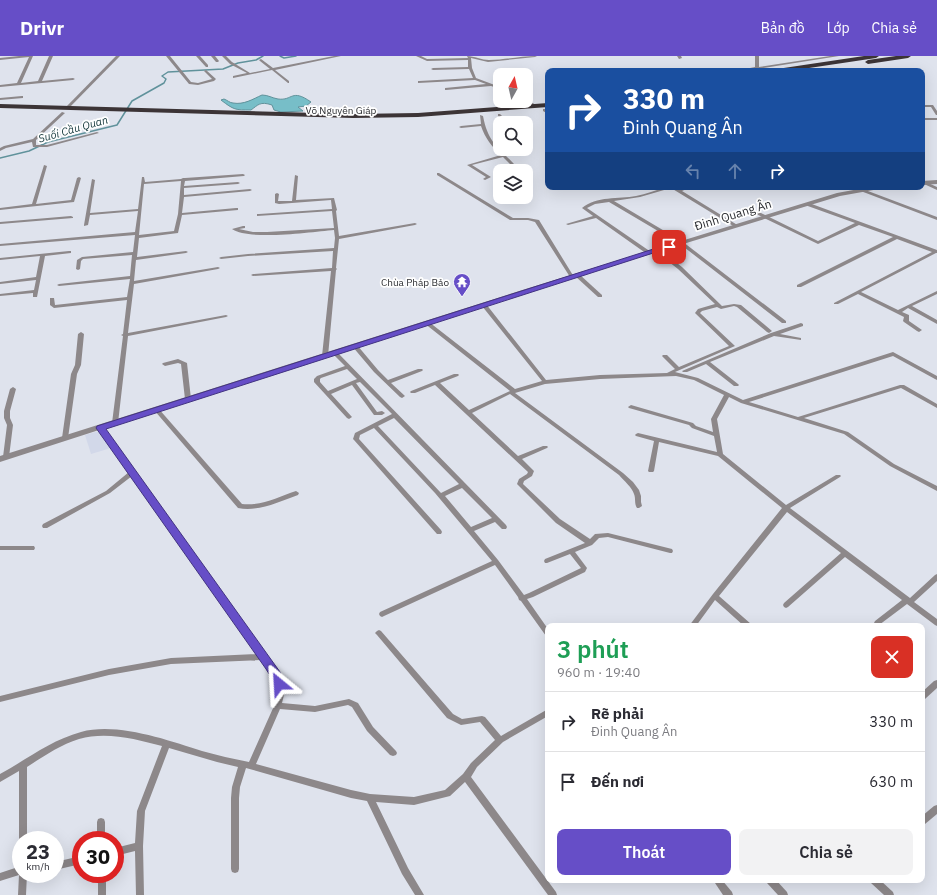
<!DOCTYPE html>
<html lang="vi">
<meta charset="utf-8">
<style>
:root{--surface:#fff;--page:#f2f2f3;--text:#2b2b33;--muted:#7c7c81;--line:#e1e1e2;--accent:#664ec7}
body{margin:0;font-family:"IBM Plex Sans",sans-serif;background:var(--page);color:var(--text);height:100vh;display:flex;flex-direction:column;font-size:15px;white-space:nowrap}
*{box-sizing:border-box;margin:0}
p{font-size:13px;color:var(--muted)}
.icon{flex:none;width:22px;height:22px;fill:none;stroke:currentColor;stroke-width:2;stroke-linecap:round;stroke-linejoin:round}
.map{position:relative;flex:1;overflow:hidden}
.panel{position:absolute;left:545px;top:567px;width:380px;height:260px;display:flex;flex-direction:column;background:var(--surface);border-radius:8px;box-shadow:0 4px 16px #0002}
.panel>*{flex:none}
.top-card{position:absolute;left:545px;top:12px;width:380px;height:122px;border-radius:8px;box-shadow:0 4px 16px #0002;background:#1a4fa0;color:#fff;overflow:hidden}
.needle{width:26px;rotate:8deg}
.tools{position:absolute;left:493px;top:12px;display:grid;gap:8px}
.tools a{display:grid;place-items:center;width:40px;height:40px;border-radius:8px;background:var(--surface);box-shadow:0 4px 16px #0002;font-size:20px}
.speed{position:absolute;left:12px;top:775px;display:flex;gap:8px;font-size:20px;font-weight:700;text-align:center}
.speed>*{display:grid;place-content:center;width:52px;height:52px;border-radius:50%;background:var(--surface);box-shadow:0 4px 16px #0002;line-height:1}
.speed small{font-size:10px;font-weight:400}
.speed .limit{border:6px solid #d22;background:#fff;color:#111}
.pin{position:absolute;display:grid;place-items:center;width:34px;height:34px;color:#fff;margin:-17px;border-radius:8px;box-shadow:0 2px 6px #0006}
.me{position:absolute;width:44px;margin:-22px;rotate:333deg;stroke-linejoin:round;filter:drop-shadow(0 0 3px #0008)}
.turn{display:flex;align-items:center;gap:14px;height:84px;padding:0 12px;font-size:18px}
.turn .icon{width:52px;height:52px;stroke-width:2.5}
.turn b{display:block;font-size:28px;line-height:34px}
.lanes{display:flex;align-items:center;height:38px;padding:0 12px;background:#0003;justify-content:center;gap:20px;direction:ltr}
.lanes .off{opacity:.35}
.round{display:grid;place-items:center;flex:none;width:42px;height:42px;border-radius:8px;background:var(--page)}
.headline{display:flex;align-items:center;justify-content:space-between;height:68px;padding:0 12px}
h1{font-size:24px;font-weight:600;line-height:30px;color:#1e9e55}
.action{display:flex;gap:8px;margin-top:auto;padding:8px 12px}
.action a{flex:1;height:46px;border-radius:8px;background:var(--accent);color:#fff;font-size:16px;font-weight:600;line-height:46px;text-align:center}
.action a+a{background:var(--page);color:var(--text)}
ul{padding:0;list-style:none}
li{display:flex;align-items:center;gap:12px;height:60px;padding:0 12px;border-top:1px solid var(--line)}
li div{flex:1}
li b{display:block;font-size:15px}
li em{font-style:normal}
header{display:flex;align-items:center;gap:24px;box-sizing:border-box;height:56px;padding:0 20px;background:var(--accent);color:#fff}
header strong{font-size:19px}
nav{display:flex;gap:22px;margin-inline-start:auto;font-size:14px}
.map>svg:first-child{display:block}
.built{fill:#d2d8e9}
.water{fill:#77bec8;stroke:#60929b}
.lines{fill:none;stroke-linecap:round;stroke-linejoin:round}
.stream{stroke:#60929b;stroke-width:1.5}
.minor{fill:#8d888a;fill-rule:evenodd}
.tertiary{fill:#8d888a;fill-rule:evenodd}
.trunk{fill:#3c3436;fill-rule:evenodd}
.route{fill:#664ec7;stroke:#423381}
.labels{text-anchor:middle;stroke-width:3.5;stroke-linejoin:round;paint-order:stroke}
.far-street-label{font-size:10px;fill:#2b2d31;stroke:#fff}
.far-poi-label{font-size:10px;fill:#2b2d31;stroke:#fff;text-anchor:end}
.far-water-label{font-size:11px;font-style:italic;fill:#173a3e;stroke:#fff}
.street-label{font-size:12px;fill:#2b2d31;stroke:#fff}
</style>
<header>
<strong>Drivr</strong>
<nav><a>Bản đồ</a><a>Lớp</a><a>Chia sẻ</a></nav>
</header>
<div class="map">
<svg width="937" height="839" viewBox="0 0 937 839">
<rect width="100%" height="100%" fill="#dfe3ed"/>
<polygon class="built" points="99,375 111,392 91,398 85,379"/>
<path class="water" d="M262 39C268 39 272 42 278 43 293 45 291 32 311 46L306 50 298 51 303 55 281 56 274 54 272 49C260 45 258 49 251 54 235 54 234 54 221 44L224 43C227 44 230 47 233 47 244 49 253 43 262 39Z"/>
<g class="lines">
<g class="stream">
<polyline points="280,0 284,2 296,0"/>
<polyline points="0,102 29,95 48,86 117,69 132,45 164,27 166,23 162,20 168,16 223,13 238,7 256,4 263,0"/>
</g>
<g class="minor">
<polygon points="19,0 33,0 21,27 38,25 49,0 53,0 42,25 73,22 75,23 73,24 0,31 0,29 17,27 29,1 0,4 0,2"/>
<polygon points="116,0 120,0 68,53 66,53 66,51"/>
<polygon points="166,0 170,0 191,26 198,27 212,23 204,15 206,14 216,23 214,25 198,29 189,28"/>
<polygon points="196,0 200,0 208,9 208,11 206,11"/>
<polygon points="211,0 215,0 219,5 218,6 216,6"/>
<polygon points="222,0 226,0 232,6 250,17 270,13 260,5 259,4 261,3 273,12 334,0 341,0 275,14 289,25 289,27 288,27 272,14 233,22 233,20 247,17 230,8"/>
<path d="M416 0H421L427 3 468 2 467 0C474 0 482 4 489 4 505 4 521 0 537 0L535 1 488 6 471 2 472 12 476 22 500 31V33L491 30 446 34H445V32L486 28 475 24 418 27V25H419L473 22 469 13 433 14 431 13 433 12 468 11V4L427 5Z"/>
<polygon points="677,0 681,0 682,2 679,3"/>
<polygon points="755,0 759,0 759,11 830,0 839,0 744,15 750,12 755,11"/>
<polygon points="522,12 525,13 521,19 517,19"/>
<polygon points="22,40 23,40 23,42 0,44 0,42"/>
<polygon points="526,43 536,49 536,51 534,51 525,45 526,45"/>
<polygon points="922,49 933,49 937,55 937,59 936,59 931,51 922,51"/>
<polygon points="543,53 545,53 548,55 548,58 543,55"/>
<polygon points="62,56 65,57 36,84 36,89 47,89 97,76 99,77 47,91 33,91 32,86 6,92 0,95 0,92 4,90 33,83"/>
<polygon points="498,58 500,58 509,67 505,67 498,60"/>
<path d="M480 59 483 60C488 86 497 90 514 108L511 109 503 101 472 109 491 121 485 124 483 123 486 121 467 109 501 99C492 91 485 82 481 70L461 72 459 71 461 70 481 68Z"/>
<rect x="923" y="62" width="14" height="2"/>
<polygon points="44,109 47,110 36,148 71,144 77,122 79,121 81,122 74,146 0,154 0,152 32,148"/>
<polygon points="437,117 439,117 513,162 528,162 539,164 574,221 574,222 572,222 570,221 535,166 528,164 510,164 437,119"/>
<path d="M243 118 245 119 244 120 185 125 184 130 238 126 240 127 238 128 184 132V139L250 133 252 134 250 135 184 141 182 157 236 152H238V154L182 159 178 177 139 182 137 201 186 195 188 196 186 197 136 204 134 225 218 211 220 212 218 213 134 228 128 277 226 259 228 260 226 261 128 280 118 367 117 368H113L112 367 123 280 121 279 123 278 127 244 54 252 50 249V242H54L55 249 127 241 130 223 59 230 57 229 59 228 130 220 132 199 83 203 81 205 80 213 78 214 76 213 77 204 82 201 133 196 135 179 0 190V188L135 176 138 155 90 159 88 169 84 170V169L92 123 95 124 90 157 138 153 142 121H144L145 126 181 123 183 122H185ZM181 125 178 158 174 175 139 179 144 128Z"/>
<path d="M295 119 298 120 296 144 334 142 337 154 336 155 339 180 415 167 417 168 415 169 339 183 336 212 337 213 336 214 328 300 325 302 322 300 331 215 253 220 251 219 253 218 332 212 333 195 248 200 221 203 219 202 221 201 248 198 334 192 335 182 334 174C311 176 250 185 232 173L243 170H245V172L239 173 253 176H267L334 172 332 155 257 160V158H259L332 153 331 144 279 148 275 147V138L277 137 279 138 278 145H292Z"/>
<polygon points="924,126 926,126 937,131 937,134 924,128"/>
<path d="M666 131H675L679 133 685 131H691L682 135 739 170 735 171 671 132 640 141 614 145 683 186 786 265V267H782L680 188 609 146 595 148 587 152 651 196V198H647L596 162 568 169 566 168 593 160 582 152C596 140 619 143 636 140 646 138 656 134 666 131Z"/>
<polygon points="858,132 860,132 937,161 937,164 858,134"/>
<polygon points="805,147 809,147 937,194 937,197 936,197 861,236 898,254 937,235 937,238 912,250 937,264 937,268 908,252 902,256 909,259 909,265 922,274 919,276 917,275 904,266 903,265 904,261 858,238 838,248 834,248 834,247 932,196 897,183 801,231 797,231 797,229 893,181 859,169 818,188 754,157 745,156 743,155 745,154 757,155 818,185 855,167 805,149"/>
<polygon points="71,160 73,161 73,162 0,168 0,166"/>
<path d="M655 193H659L682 211 722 250 734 248 741 249 772 275 769 277 767 276 737 251 734 250 721 253 717 251 702 255 700 257 735 290 675 316 698 322 743 344 893 296 937 320V324L935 323 893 300 749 346 798 361 900 329H904L937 348V352L901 332 804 362 848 376 894 408 937 430V435L890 410 844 378 741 347 729 341 717 363 723 398 786 449 836 419H840L841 420 840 421 790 452 910 542 935 519 937 518V525L914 546 937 563V570L935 569 907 548 879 569 877 570 875 569 874 567 875 565 902 544 845 501 788 551 786 552 784 551 783 549 784 547 841 497 787 456 719 540 751 568 752 570H744L715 544 696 570H689L713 538 782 452 718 400 659 386 654 415 653 416H649L648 415 654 385 636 380 635 379 636 378 638 377 717 396 714 380 692 372 689 369 629 352 628 351 631 349 693 367 696 370 713 376 711 363 724 339 694 324 676 320 600 323 545 328 515 337 623 417 633 426 639 434 641 440V446L642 450 639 452H637C634 447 636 443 634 438 632 431 624 425 619 419L510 338 472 357 518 400 543 390H547L548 391 547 392 522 403 534 415 532 420 524 425 523 428 560 463 590 483 595 478 608 477 672 493 673 495 672 497H670L608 481 599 482 592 489 575 496 587 512 585 516 533 541 527 543 548 573V581L546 580 521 545 519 544 518 541 495 509 384 560 382 561 380 560 379 558 380 556 492 505 435 437 374 372 360 379 359 383 441 474 442 476 441 478H437L354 384 353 383 355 377 392 358 360 326 356 327 377 356 382 355 385 357 382 359H374L352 329 331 338 352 361 349 363 347 362 314 326V323L317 320 345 310 332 297 333 296H337L506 469 507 471 506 473H502L495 466 474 475 498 504 524 539 529 537 581 512 570 498 547 507H545L544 505 545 503 585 487 556 467 517 428 519 423 527 418 528 416 435 329 415 337H411L410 336 411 335 454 318H458L459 319 458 320 440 327 469 354 510 335 424 267 425 266H429L515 333 542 325 482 250V248H486L546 324 600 319 667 317 675 313 662 300 663 299H667L679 311 729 290 695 257 698 253 715 248 678 213 655 195ZM347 313 357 323 328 335 320 326V323L321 322ZM394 362 459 428 441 437 378 370ZM462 432 492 462 471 471 445 440Z"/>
<polygon points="69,195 71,195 71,197 45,200 37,241 33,241 33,237 0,240 0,238 34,234 36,224 0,228 0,226 36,221 40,200 0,204 0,202"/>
<polygon points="575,218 579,218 602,239 602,241 598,241 575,220"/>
<polygon points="801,267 803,268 803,270 780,278 801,282 801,284 774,280 710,306 738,328 739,329 738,330 734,330 706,308 687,316 683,316 682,315 771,277"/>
<polygon points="81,276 84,278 81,309 77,318 68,382 65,384 62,382 71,318 75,309 78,278"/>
<polygon points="355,288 357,289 378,314 388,324 418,313 422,313 423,314 422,315 391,327 405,340 402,342 400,341 374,316 352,290"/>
<polygon points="178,303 187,307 191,343 190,344 186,344 185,343 181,308 178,307 165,310 162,308 163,307"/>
<polygon points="13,331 16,333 10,355 10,362 13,369 9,401 6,403 3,401 7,369 4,362 4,355 10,333"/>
<path d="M156 351 158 352 242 448C262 450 278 441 296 435L299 437 298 439C279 446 258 456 238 452L154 354 153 353 154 352Z"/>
<path d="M100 370 102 371 280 617 284 639 282 647 315 650 349 643 358 647 373 671 396 695 397 697 396 699 393 700 390 699 367 675 352 651 348 649 315 656 280 653 256 708 351 734 370 738 414 741 445 734 463 718 471 707 495 684 480 666 461 669 447 662 377 579 375 577 377 575 379 574 381 575 453 658 462 663 482 660 485 661 501 680 548 653V660L503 686 477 711 471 721 556 836 557 839H548L465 726 450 740 414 749 376 746 408 812 424 839H415L402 818 367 745 351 742 246 712 240 731 239 742V813L238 816 235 817 232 816 231 813V742L232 731 238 711 217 706 169 692 145 755 143 790 144 839H136L135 795 115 800V792L135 787 137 755 162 690C136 683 106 675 79 683 60 689 44 700 27 711V784H21V787H20L19 784V715L0 726V718C26 704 51 684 81 676 117 666 167 684 202 695 217 699 233 703 249 706L274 650 276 639 273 620 262 604 171 608 109 619 0 646V640L109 613 171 602 258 598 132 420 110 437 47 472H43L42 470 43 468 106 435 129 416 97 372Z"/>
<polygon points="0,490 34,490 35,492 34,494 0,494"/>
<polygon points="937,624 937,632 925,643 922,644 922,636 934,625"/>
<polygon points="937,749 937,758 925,768 922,769 922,760 934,750"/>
<polygon points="101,762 104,763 105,766 105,784 97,784 97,766 98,763"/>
<polygon points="81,800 81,808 55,814 55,806"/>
<polygon points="21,810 21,818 27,818 26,839 18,839 19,819 0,825 0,817"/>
<rect x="98" y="818" width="8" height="21"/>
<polygon points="713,824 722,824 732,836 733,839 723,839"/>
<polygon points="766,824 776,824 787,836 788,839 778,839 767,827"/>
<polygon points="870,824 880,824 893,836 894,839 884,839 871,827"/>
</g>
<g class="tertiary">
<polygon points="937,124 937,128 922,129 922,125"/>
<polygon points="870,131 882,131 879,133 840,140 536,233 0,406 0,400 532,231 837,137"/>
</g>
<g class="trunk">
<polygon points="864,0 879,0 876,2 789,15 774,15 777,13"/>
<polygon points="896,0 911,0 908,2 868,8 865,6 868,4"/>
<polygon points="548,47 548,51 418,61 353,62 0,52 0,48 353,58 418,57"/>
</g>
</g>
<polygon class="route" points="666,189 672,191 106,373 280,616 285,628 283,631 279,633 275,631 271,621 266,613 96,372 97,370"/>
<defs>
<symbol id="temple-pin" viewBox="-11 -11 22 30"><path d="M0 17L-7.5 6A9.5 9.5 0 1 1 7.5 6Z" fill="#664ec7" stroke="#fff"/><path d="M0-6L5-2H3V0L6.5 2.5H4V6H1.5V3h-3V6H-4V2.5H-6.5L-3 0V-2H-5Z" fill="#fff"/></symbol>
</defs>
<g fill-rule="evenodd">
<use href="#temple-pin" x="452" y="216" width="20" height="27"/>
</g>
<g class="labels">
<g class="far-street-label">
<text x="341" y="58">Võ Nguyên Giáp</text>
</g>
<g class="far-poi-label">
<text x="449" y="230">Chùa Pháp Bảo</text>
</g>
<g class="far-water-label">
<text transform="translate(73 73) rotate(-16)" y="4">Suối Cầu Quan</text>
</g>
<g class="street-label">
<text transform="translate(733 159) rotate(-17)" y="4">Đinh Quang Ân</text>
</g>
</g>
</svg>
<div class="tools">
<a><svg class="needle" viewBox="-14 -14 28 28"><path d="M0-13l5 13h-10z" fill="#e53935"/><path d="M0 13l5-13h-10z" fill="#7c7c81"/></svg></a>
<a><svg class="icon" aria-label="search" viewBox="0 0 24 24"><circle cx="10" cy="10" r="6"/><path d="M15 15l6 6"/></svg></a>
<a><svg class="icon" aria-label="layers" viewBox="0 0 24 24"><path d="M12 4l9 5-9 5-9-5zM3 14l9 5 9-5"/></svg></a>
</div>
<div class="speed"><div>23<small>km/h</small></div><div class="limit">30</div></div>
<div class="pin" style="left:669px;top:191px;background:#d93025"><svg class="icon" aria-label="arrive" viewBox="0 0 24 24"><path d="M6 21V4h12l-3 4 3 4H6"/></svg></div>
<svg class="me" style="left:279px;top:628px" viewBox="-20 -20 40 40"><path d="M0-17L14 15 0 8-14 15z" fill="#664ec7" stroke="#fff" stroke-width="4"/></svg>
<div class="top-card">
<div class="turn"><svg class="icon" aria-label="right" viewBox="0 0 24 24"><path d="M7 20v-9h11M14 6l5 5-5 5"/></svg><div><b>330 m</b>Đinh Quang Ân</div></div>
<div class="lanes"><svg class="icon off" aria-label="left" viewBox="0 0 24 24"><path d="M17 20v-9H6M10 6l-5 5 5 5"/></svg><svg class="icon off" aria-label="ahead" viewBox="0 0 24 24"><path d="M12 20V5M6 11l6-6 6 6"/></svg><svg class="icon" aria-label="right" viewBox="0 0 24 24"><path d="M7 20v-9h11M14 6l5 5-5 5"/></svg></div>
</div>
<section class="panel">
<div class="headline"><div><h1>3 phút</h1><p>960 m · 19:40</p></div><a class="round" style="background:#d93025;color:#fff"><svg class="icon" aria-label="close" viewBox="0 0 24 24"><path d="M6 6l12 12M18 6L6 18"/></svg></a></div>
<ul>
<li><svg class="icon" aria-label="right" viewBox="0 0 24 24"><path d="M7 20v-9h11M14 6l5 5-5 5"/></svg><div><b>Rẽ phải</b><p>Đinh Quang Ân</p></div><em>330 m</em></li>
<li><svg class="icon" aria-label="arrive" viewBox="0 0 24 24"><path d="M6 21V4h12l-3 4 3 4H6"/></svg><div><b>Đến nơi</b></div><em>630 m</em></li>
</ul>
<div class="action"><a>Thoát</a><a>Chia sẻ</a></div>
</section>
</div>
